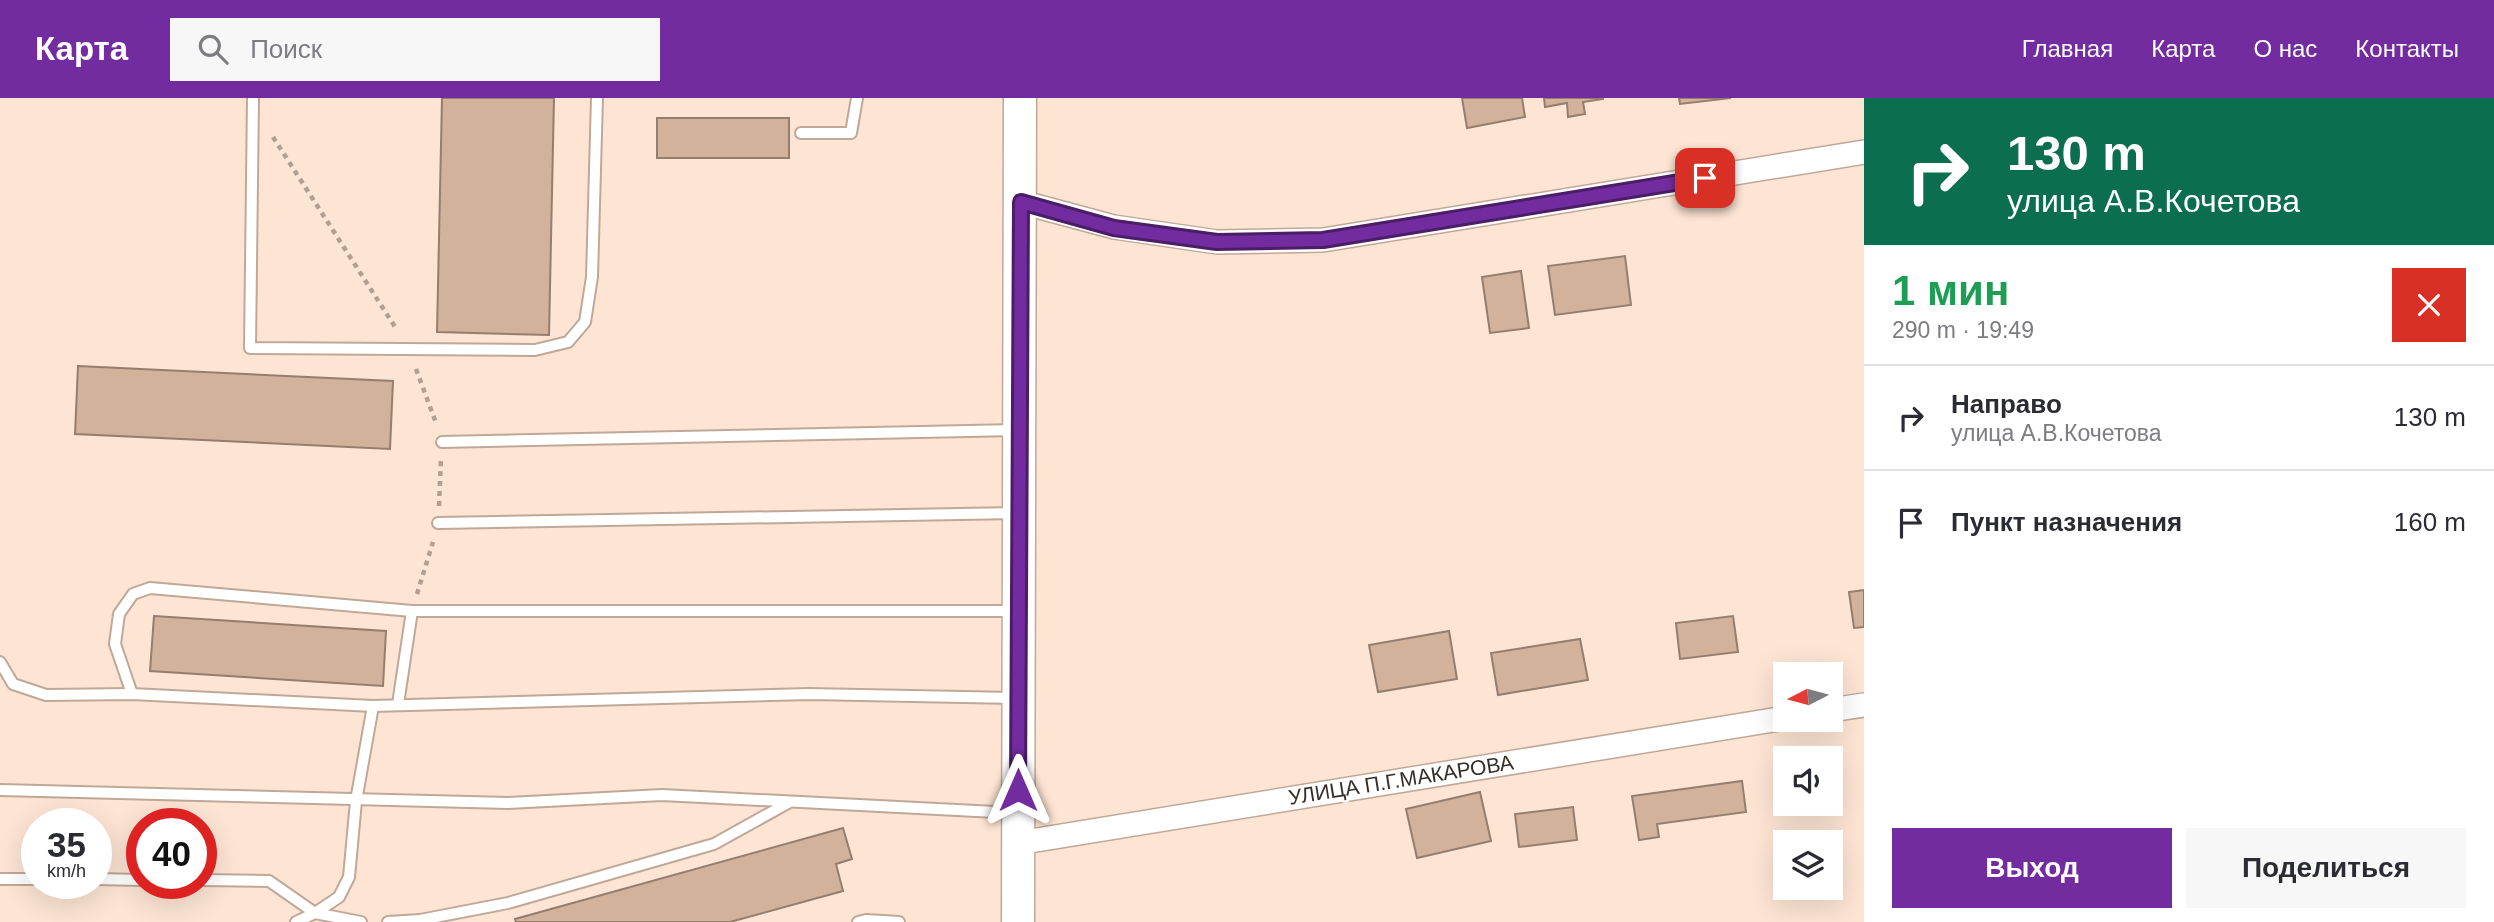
<!DOCTYPE html>
<html lang="ru">
<meta charset="utf-8">
<style>
:root{--surface:#fff;--page:#f7f7f7;--text:#2b2b33;--muted:#7c7c81;--line:#e1e1e2;--accent:#732c9f}
body{margin:0;font-family:Helvetica,sans-serif;background:var(--page);color:var(--text);height:100vh;display:flex;flex-direction:column;font-size:26px;white-space:nowrap}
*{box-sizing:border-box;margin:0}
p{font-size:23px;color:var(--muted)}
.icon{flex:none;width:38px;height:38px;fill:none;stroke:currentColor;stroke-width:2;stroke-linecap:round;stroke-linejoin:round}
.map{position:relative;flex:1;overflow:hidden}
.side{display:flex;flex-direction:column;background:var(--surface);width:630px}
.side>*{flex:none}
.banner{background:#0b6e4f;color:#fff;overflow:hidden}
.needle{width:46px;rotate:264deg}
.fabs{position:absolute;left:1773px;top:564px;display:grid;gap:14px}
.fabs a{display:grid;place-items:center;width:70px;height:70px;border-radius:0px;background:var(--surface);box-shadow:0 7px 28px #0002;font-size:35px}
.speed{position:absolute;left:21px;top:710px;display:flex;gap:14px;font-size:35px;font-weight:700;text-align:center}
.speed>*{display:grid;place-content:center;width:91px;height:91px;border-radius:50%;background:var(--surface);box-shadow:0 7px 28px #0002;line-height:1}
.speed small{font-size:18px;font-weight:400}
.speed .limit{border:10px solid #d22;background:#fff;color:#111}
.pin{position:absolute;display:grid;place-items:center;width:60px;height:60px;color:#fff;margin:-30px;border-radius:14px;box-shadow:0 4px 10px #0006}
.me{position:absolute;width:77px;margin:-38px;rotate:0deg;stroke-linejoin:round;filter:drop-shadow(0 0 5px #0008)}
.turn{display:flex;align-items:center;gap:24px;height:147px;padding:0 28px;font-size:32px}
.turn .icon{width:91px;height:91px;stroke-width:2.5}
.turn b{display:block;font-size:49px;line-height:60px}
.round{display:grid;place-items:center;flex:none;width:74px;height:74px;border-radius:0px;background:var(--page)}
.headline{display:flex;align-items:center;justify-content:space-between;height:119px;padding:0 28px}
h1{font-size:42px;font-weight:800;line-height:52px;color:#1e9e55}
.primary-button{display:flex;gap:14px;margin-top:auto;padding:14px 28px}
.primary-button a{flex:1;height:80px;border-radius:0px;background:var(--accent);color:#fff;font-size:28px;font-weight:800;line-height:80px;text-align:center}
.primary-button a+a{background:var(--page);color:var(--text)}
ul{padding:0;list-style:none}
li{display:flex;align-items:center;gap:21px;height:105px;padding:0 28px;border-top:2px solid var(--line)}
li div{flex:1}
li b{display:block;font-size:26px}
li em{font-style:normal}
header{display:flex;align-items:center;gap:42px;box-sizing:border-box;height:98px;padding:0 35px;background:var(--accent);color:#fff}
header strong{font-size:33px}
nav{display:flex;gap:38px;margin-inline-start:auto;font-size:24px}
.search{width:490px;height:63px;background:var(--page);display:flex;align-items:center;gap:18px;box-sizing:border-box;padding:0 24px;border-radius:0px;color:var(--muted);font-size:26px}
main{display:flex;flex:1;min-height:0}
.map>svg:first-child{display:block}
.building{fill:#d3b29c;stroke:#947e6f;stroke-width:2}
.lines{fill:none;stroke-linecap:round;stroke-linejoin:round}
.lane-casing{stroke:#c0a899;stroke-width:14}
.street-casing{stroke:#c0a899;stroke-width:26}
.secondary-casing{stroke:#c0a899;stroke-width:35}
.path{stroke:#b29f92;stroke-width:4.5;stroke-dasharray:5 5;stroke-linecap:butt}
.lane{stroke:#fff;stroke-width:10}
.street{stroke:#fff;stroke-width:23}
.secondary{stroke:#fff;stroke-width:32}
.route-casing{stroke:#4b1d67;stroke-width:18}
.route{stroke:#732c9f;stroke-width:12}
.labels{text-anchor:middle;stroke-width:5;stroke-linejoin:round;paint-order:stroke}
.street-label{font-size:21px;fill:#382e28;stroke:#fff}
</style>
<header>
<strong>Карта</strong>
<div class="search"><svg class="icon" aria-label="search" viewBox="0 0 24 24"><circle cx="10" cy="10" r="6"/><path d="M15 15l6 6"/></svg>Поиск</div>
<nav><a>Главная</a><a>Карта</a><a>О нас</a><a>Контакты</a></nav>
</header>
<main>
<div class="map">
<svg width="1864" height="824" viewBox="0 0 1864 824">
<rect width="100%" height="100%" fill="#fde4d3"/>
<g class="building">
<polygon points="442,0 554,0 549,237 437,234"/>
<polygon points="1462,0 1522,0 1525,19 1467,30"/>
<polygon points="1544,0 1603,0 1603,1 1583,4 1585,16 1568,19 1567,5 1545,9"/>
<polygon points="1679,0 1731,0 1680,6"/>
<rect x="657" y="20" width="132" height="40"/>
<polygon points="1625,158 1631,207 1555,217 1548,168"/>
<polygon points="1521,173 1529,230 1490,235 1482,179"/>
<polygon points="78,268 393,283 390,351 75,336"/>
<polygon points="1864,492 1864,529 1854,530 1849,494"/>
<polygon points="154,518 386,533 383,588 150,573"/>
<polygon points="1733,518 1738,554 1680,561 1676,525"/>
<polygon points="1449,533 1457,581 1378,594 1369,547"/>
<polygon points="1580,541 1588,582 1498,597 1491,555"/>
<polygon points="1742,683 1746,714 1657,726 1659,739 1639,742 1632,698"/>
<polygon points="1480,694 1491,743 1417,760 1406,711"/>
<polygon points="1573,709 1577,742 1519,749 1515,716"/>
<polygon points="843,730 852,761 836,766 843,793 730,824 516,824 515,821"/>
</g>
<g class="lines">
<defs>
<g id="lane">
<polyline points="253,0 250,250 535,252 568,244 585,224 592,179 597,0"/>
<polyline points="801,35 851,35 857,0"/>
<polyline points="442,344 1017,332"/>
<polyline points="438,425 1017,415"/>
<polyline points="0,564 13,586 46,597 132,596 373,608 809,596 1015,600"/>
<polyline points="132,596 115,546 119,516 133,496 150,490 412,513"/>
<polyline points="398,606 412,513 1015,513"/>
<polyline points="0,692 508,705 662,697 1015,715"/>
<polyline points="0,781 37,781"/>
<polyline points="96,781 142,782"/>
<polyline points="201,782 269,783 315,815 361,824"/>
<polyline points="296,824 315,815 339,799 349,779 356,703 373,608"/>
<polyline points="388,824 420,822 508,805 714,746 788,705"/>
<polyline points="858,824 866,822 899,824"/>
</g>
<g id="street">
<polyline points="1021,104 1114,129 1217,144 1323,142 1864,54"/>
<polyline points="1830,612 1864,607"/>
<polyline points="1018,745 1785,620"/>
</g>
<polyline id="secondary" points="1018,824 1020,0"/>
</defs>
<use href="#lane" class="lane-casing"/>
<use href="#street" class="street-casing"/>
<use href="#secondary" class="secondary-casing"/>
<g class="path">
<polyline points="273,39 397,232"/>
<polyline points="416,271 436,325"/>
<polyline points="439,408 441,361"/>
<polyline points="417,496 433,444"/>
</g>
<use href="#lane" class="lane"/>
<use href="#street" class="street"/>
<use href="#secondary" class="secondary"/>
</g>
<g class="lines">
<defs>
<polyline id="route" points="1018,692 1021,104 1114,130 1217,144 1323,142 1705,80"/>
</defs>
<use href="#route" class="route-casing"/>
<use href="#route" class="route"/>
</g>
<g class="labels">
<g class="street-label">
<text transform="translate(1401 682) rotate(-9)" y="7">УЛИЦА П.Г.МАКАРОВА</text>
</g>
</g>
</svg>
<div class="fabs">
<a><svg class="needle" viewBox="-14 -14 28 28"><path d="M0-13l5 13h-10z" fill="#e53935"/><path d="M0 13l5-13h-10z" fill="#7c7c81"/></svg></a>
<a><svg class="icon" aria-label="sound" viewBox="0 0 24 24"><path d="M4 9h4l5-4v14l-5-4H4zM17 9q2 3 0 6"/></svg></a>
<a><svg class="icon" aria-label="layers" viewBox="0 0 24 24"><path d="M12 4l9 5-9 5-9-5zM3 14l9 5 9-5"/></svg></a>
</div>
<div class="speed"><div>35<small>km/h</small></div><div class="limit">40</div></div>
<div class="pin" style="left:1705px;top:80px;background:#d93025"><svg class="icon" aria-label="arrive" viewBox="0 0 24 24"><path d="M6 21V4h12l-3 4 3 4H6"/></svg></div>
<svg class="me" style="left:1018px;top:692px" viewBox="-20 -20 40 40"><path d="M0-17L14 15 0 8-14 15z" fill="#732c9f" stroke="#fff" stroke-width="4"/></svg>
</div>
<section class="side">
<div class="banner">
<div class="turn"><svg class="icon" aria-label="right" viewBox="0 0 24 24"><path d="M7 20v-9h11M14 6l5 5-5 5"/></svg><div><b>130 m</b>улица А.В.Кочетова</div></div>
</div>
<div class="headline"><div><h1>1 мин</h1><p>290 m · 19:49</p></div><a class="round" style="background:#d93025;color:#fff"><svg class="icon" aria-label="close" viewBox="0 0 24 24"><path d="M6 6l12 12M18 6L6 18"/></svg></a></div>
<ul>
<li><svg class="icon" aria-label="right" viewBox="0 0 24 24"><path d="M7 20v-9h11M14 6l5 5-5 5"/></svg><div><b>Направо</b><p>улица А.В.Кочетова</p></div><em>130 m</em></li>
<li><svg class="icon" aria-label="arrive" viewBox="0 0 24 24"><path d="M6 21V4h12l-3 4 3 4H6"/></svg><div><b>Пункт назначения</b></div><em>160 m</em></li>
</ul>
<div class="primary-button"><a>Выход</a><a>Поделиться</a></div>
</section>
</main>
